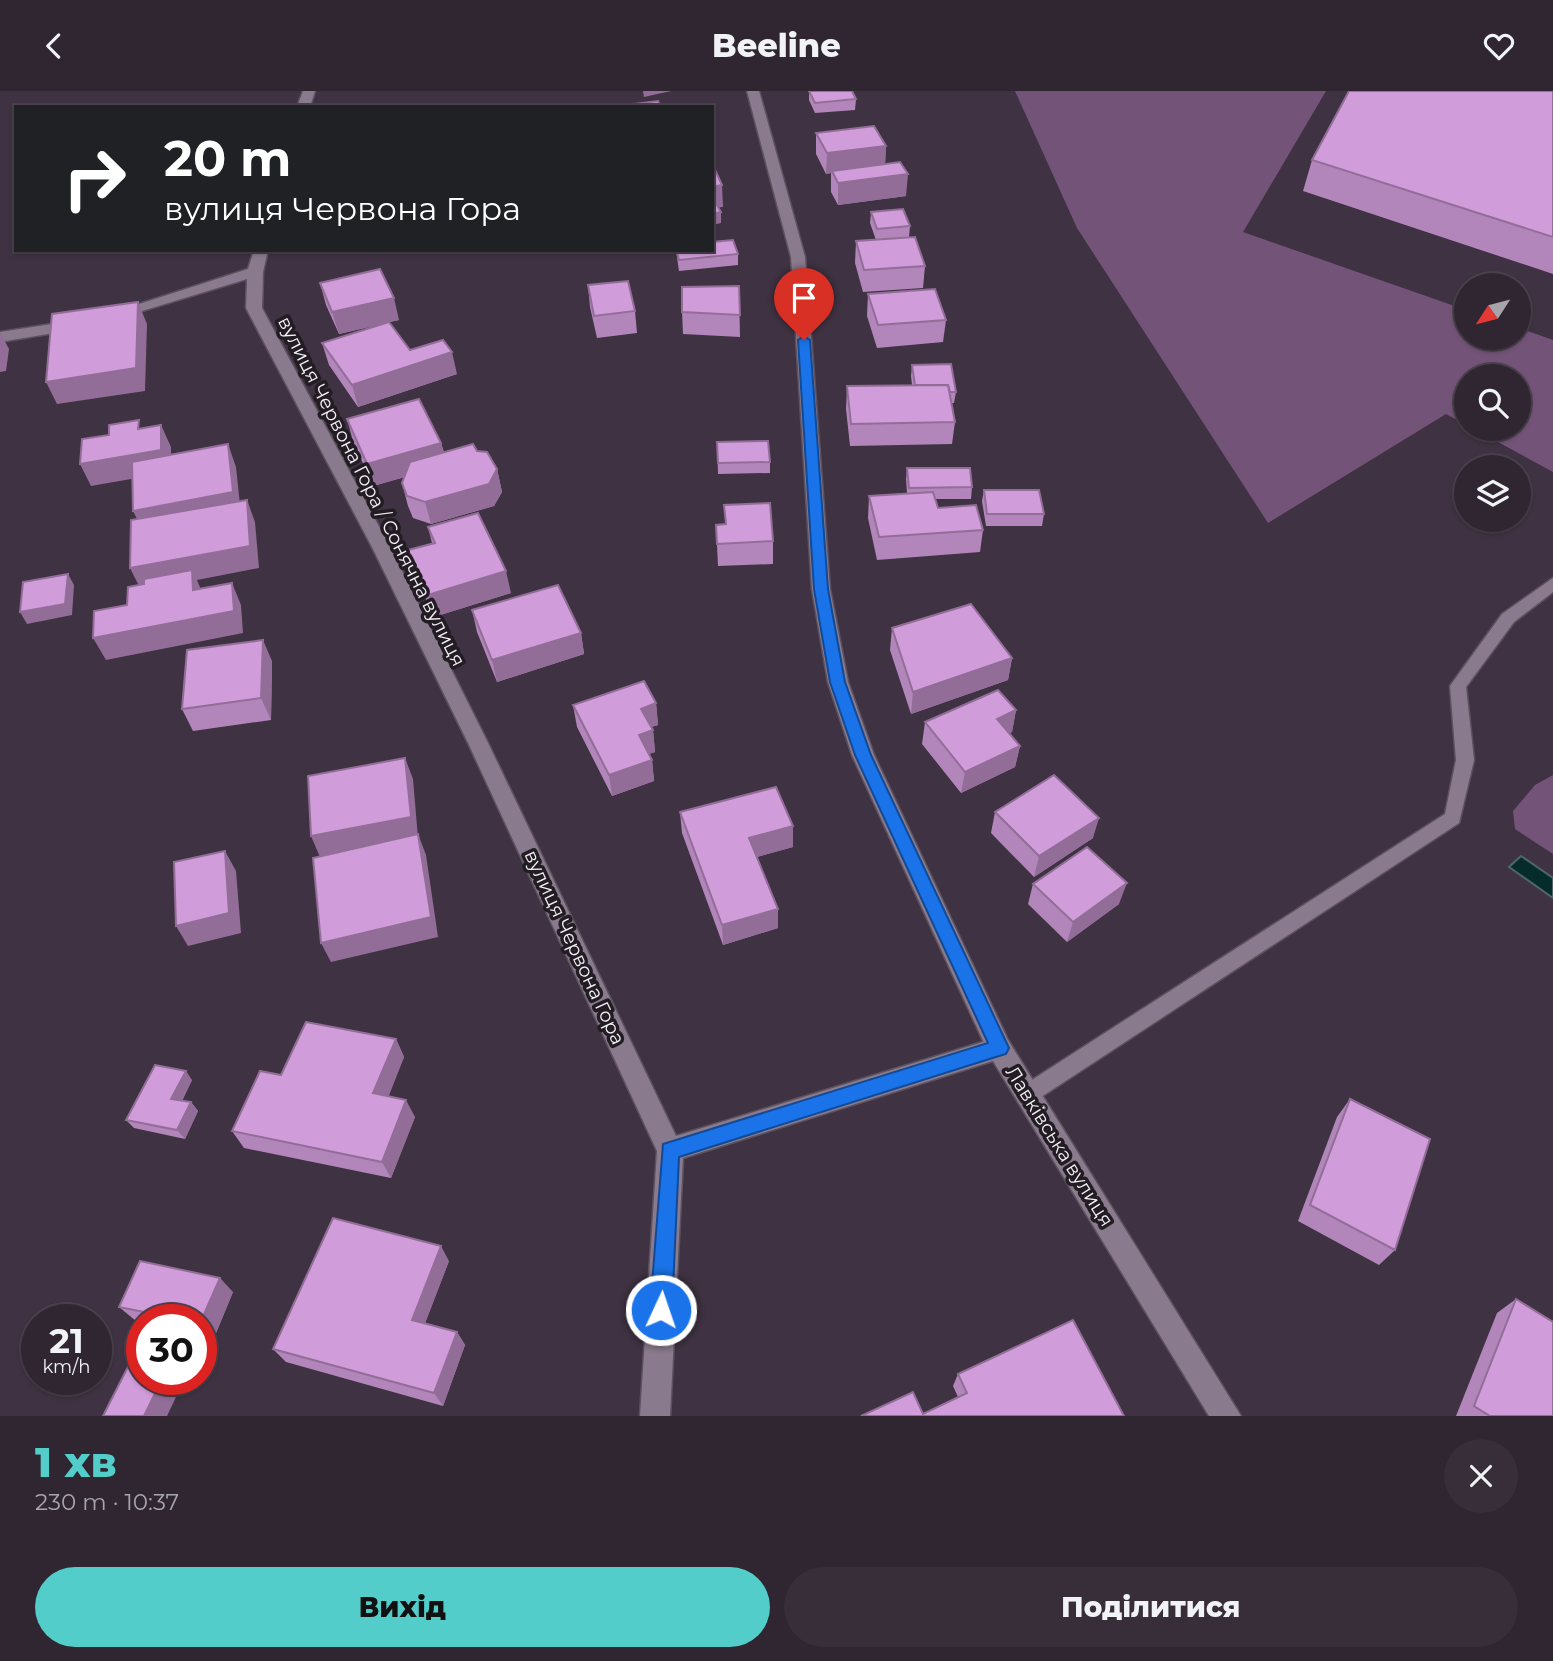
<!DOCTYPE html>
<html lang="uk">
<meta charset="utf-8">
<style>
:root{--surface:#2f2632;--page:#372e3a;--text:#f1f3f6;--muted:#a7a5ac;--line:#4a434d;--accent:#53cdca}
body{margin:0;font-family:Montserrat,sans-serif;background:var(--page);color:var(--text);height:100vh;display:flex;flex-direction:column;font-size:26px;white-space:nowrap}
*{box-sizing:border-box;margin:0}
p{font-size:23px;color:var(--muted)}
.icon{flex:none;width:38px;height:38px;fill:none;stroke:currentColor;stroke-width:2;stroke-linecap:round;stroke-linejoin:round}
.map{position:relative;height:1325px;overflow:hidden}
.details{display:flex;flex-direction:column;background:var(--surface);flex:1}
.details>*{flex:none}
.top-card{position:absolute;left:14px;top:14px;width:700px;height:147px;border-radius:0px;box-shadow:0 2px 5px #0004,0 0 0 2px var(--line);background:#202124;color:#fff;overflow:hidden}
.needle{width:46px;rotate:234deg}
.buttons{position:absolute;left:1454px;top:182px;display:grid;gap:14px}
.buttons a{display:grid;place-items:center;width:77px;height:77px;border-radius:50%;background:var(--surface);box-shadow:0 2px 5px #0004,0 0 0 2px var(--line);font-size:35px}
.speed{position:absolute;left:21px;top:1213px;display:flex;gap:14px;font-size:35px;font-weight:700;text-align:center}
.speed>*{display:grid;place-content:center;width:91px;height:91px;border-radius:50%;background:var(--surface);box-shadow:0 2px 5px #0004,0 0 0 2px var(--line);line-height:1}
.speed small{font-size:18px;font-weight:400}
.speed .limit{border:10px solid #d22;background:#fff;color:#111}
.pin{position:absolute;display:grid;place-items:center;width:60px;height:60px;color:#fff;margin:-72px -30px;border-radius:50% 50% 50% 0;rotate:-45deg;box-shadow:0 0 7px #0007}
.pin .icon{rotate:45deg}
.me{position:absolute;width:77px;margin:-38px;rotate:3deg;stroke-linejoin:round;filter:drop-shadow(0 0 5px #0008)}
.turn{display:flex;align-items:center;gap:24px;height:147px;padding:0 35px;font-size:32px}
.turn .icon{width:91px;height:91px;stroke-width:2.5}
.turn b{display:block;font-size:49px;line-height:60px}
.round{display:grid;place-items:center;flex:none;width:74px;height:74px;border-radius:37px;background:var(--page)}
.headline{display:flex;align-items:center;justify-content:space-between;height:119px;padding:0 35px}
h1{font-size:42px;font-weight:800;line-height:52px;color:var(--accent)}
.cta{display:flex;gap:14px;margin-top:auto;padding:14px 35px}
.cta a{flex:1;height:80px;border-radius:42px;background:var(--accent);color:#111;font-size:28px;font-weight:800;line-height:80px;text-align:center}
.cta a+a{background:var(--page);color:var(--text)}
header{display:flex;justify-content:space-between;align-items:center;height:91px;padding:0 35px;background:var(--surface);font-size:32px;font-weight:800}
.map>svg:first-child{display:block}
.green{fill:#735478}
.water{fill:#052b2a;stroke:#4e6668;stroke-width:2}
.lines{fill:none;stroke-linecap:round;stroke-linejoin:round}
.lane-casing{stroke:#5c515e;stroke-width:3}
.street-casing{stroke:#5c515e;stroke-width:3}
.secondary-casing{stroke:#5c515e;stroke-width:3}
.lane{fill:#8a7a8d;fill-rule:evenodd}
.street{fill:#8a7a8d;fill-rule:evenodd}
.secondary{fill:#8a7a8d;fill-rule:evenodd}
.wall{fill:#b386bb}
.shaded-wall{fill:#926d98}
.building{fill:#d09cd9;stroke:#926d98;stroke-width:2}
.route{fill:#1a73e8;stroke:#114b97;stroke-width:2}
.labels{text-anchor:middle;stroke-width:7;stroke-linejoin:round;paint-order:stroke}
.street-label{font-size:19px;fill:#f7eff9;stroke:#221c23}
</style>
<header><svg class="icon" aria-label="back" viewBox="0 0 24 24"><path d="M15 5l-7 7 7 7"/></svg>Beeline<svg class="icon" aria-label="heart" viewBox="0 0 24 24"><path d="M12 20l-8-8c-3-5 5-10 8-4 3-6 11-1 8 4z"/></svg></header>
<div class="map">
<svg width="1553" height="1325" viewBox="0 0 1553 1325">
<rect width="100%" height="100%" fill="#3f3242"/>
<g class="green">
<polygon points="1015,0 1326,0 1243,141 1466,219 1466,247 1519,247 1519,237 1553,249 1553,381 1474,338 1519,338 1519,285 1466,285 1466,334 1446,323 1268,432 1077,137"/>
<polygon points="1553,684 1553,763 1515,738 1513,720 1535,694"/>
</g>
<polygon class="water" points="1521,765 1553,787 1553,807 1509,776"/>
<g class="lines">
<defs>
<polygon id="lane" points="1553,487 1553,501 1514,531 1466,596 1474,669 1459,732 1035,1010 1028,1013 1021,1010 1017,1003 1021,996 1445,723 1456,669 1450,595 1502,523"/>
<g id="street">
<polygon points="303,0 315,0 310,16 297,16"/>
<polygon points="254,159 268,159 263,181 262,217 391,458 489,654 676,1045 999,946 1008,949 1011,957 1008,965 999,968 683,1067 670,1325 640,1325 657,1060 469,654 373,458 246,217 247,188 119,227 113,229 105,224 248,178"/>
<polygon points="78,229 84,231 84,237 0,251 0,241"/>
</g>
<polygon id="secondary" points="747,0 759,0 805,166 830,498 848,591 874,664 1008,949 1241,1325 1209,1325 990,965 852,664 828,591 812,498 791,166"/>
</defs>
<use href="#lane" class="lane-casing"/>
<use href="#street" class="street-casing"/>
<use href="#secondary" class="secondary-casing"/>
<use href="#lane" class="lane"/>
<use href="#street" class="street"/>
<use href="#secondary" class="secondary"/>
</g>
<g class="wall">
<polygon points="809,0 856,8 855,19 815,22 809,9"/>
<polygon points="1553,0 1553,183 1303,100 1312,69"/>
<polygon points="816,42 886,55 885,73 906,105 838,114 831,101 831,82 826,83 816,63"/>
<polygon points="871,121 910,135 909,146 925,175 923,197 863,201 855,172 856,150 876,149 870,132"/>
<polygon points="676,159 712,159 738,163 738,174 679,180"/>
<polygon points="320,192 399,229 389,231 410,259 457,283 358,316 329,274 322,252 382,233 339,243 326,214"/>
<polygon points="588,194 635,220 637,242 597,247 590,216"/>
<polygon points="739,195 740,246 683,243 682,221"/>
<polygon points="868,203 946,229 943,251 877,257 867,225"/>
<polygon points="912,274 956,301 954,312 952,312 955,331 952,353 850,355 846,318 847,295 912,294 911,285"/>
<polygon points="347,328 441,352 444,361 477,360 497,378 502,401 494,415 431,433 413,427 408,415 402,392 405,386 373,395 353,350"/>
<polygon points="717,351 770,371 770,382 718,383"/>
<polygon points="907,377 972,396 971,408 935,408 938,417 983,439 980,461 877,469 868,427 869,405 907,402 906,388"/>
<polygon points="984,399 1044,423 1042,435 986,435 982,410"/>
<polygon points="716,434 773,450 773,473 718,475"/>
<polygon points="428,436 511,502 434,526 414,482 408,459 432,452"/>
<polygon points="472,519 581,542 584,563 497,591 477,541"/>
<polygon points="892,537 1012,567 1008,589 911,623 890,559"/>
<polygon points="272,570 271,629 193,640 182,618"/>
<polygon points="656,612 658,634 651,636 653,639 655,661 649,663 652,669 654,690 612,705 577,636 573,614"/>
<polygon points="1016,619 1012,641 1009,642 1020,655 1015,676 961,702 922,653 925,631"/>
<polygon points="680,721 793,735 793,756 757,766 778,818 778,837 723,854 682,742"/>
<polygon points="995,721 1093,747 1034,786 991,742"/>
<polygon points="1033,793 1119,813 1067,851 1028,813"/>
<polygon points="396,948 404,966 388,1005 415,1026 391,1087 244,1057 232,1040 281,984"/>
<polygon points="192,989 182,1010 191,1011 198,1020 185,1048 134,1037 126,1029"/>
<polygon points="1350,1008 1395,1159 1379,1174 1298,1130 1337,1026"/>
<polygon points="449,1170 425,1232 457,1241 465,1254 443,1315 286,1271 273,1258"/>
<polygon points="233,1201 214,1247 201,1244 201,1228 142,1228 142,1231 136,1230 119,1216"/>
<polygon points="1516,1208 1553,1325 1456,1325 1497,1222"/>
<polygon points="958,1283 1124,1325 923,1323 958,1306 953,1295"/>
</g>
<g class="shaded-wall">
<polygon points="643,0 671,0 644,6"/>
<polygon points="886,55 885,76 832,80 831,82 826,83 827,62"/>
<polygon points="908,83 906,105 838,114 838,92"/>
<polygon points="722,94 723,116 712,117 712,96"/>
<polygon points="721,121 721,132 712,134 712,123"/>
<polygon points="394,207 399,229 339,243 332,221"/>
<polygon points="138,211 147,233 145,300 57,313 46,291"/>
<polygon points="0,241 9,258 6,280 0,281"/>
<polygon points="452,261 457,283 358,316 352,294"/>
<polygon points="161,334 171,356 171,381 91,395 80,373"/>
<polygon points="441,352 447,374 373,395 367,373"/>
<polygon points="228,353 236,376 241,423 144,442 133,420"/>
<polygon points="497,378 502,401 494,415 431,433 425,411"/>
<polygon points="247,409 255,431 259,477 197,489 202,501 141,499 130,477"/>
<polygon points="506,480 511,502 434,526 428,504"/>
<polygon points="68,483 74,494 72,524 27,533 20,521"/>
<polygon points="232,492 241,514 243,542 106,569 93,547"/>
<polygon points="581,542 584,563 497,591 492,569"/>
<polygon points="263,549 272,570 271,629 261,607"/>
<polygon points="1012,567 1008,589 911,623 913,601"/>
<polygon points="656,612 658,634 643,639 641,618"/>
<polygon points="1016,619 1012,641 993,650 997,628"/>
<polygon points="653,639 655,661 642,665 639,644"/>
<polygon points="1020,655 1015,676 961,702 965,681"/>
<polygon points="405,667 413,688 418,747 320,766 311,745"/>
<polygon points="652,669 654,690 612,705 609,684"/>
<polygon points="1099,727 1093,747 1034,786 1039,765"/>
<polygon points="793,735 793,756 749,768 749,747"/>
<polygon points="418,743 426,764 438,846 331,871 321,852"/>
<polygon points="225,760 236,780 241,842 188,855 176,835"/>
<polygon points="1127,792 1119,813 1067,851 1073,831"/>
<polygon points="778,818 778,837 723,854 722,834"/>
<polygon points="396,948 404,966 383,1020 373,1002"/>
<polygon points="186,980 192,989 178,1017 171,1008"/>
<polygon points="406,1009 415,1026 391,1087 382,1071"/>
<polygon points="191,1011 198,1020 185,1048 177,1039"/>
<polygon points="441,1155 449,1170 421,1243 412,1229"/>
<polygon points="220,1187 233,1201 214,1247 201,1234 201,1230"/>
<polygon points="457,1241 465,1254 443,1315 434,1302"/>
<polygon points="162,1288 184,1289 167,1325 144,1325"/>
</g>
<g class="building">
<polygon points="809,0 852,0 856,8 815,12"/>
<polygon points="1349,0 1553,0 1553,146 1312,69"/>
<polygon points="658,10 661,16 609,16"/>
<polygon points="874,35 886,55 827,62 816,42"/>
<polygon points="900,71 908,83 838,92 832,80"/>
<polygon points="712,72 722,94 712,96"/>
<polygon points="712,109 714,109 721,121 712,123"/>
<polygon points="903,118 910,135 877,138 871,121"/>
<polygon points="915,146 925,175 864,179 856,150"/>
<polygon points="733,149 738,163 679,169 676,159 712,159 712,151"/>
<polygon points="380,178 394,207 332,221 320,192"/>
<polygon points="628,190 635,220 594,225 588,194"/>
<polygon points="739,195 740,224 682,221 682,196"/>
<polygon points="935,198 946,229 878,234 868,203"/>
<polygon points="138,211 136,277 46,291 52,223"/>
<polygon points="389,231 410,259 443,249 452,261 352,294 322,252"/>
<polygon points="951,273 956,301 950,301 948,294 915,294 912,274"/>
<polygon points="948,294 955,331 851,333 847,295"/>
<polygon points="419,308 441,352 367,373 347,328"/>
<polygon points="139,329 138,338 161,334 161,359 80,373 82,348 109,344 109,334"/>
<polygon points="768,350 770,371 718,372 717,351"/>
<polygon points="228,353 233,401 133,420 132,371"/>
<polygon points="473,353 477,360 487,361 497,378 489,393 425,411 407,405 402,392 410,371"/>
<polygon points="907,377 970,377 972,396 909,397"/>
<polygon points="984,399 1039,399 1044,423 987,423"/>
<polygon points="933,401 938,417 976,414 983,439 879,446 869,405"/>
<polygon points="247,409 250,455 130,477 131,429"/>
<polygon points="770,412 773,450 717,453 716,434 726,433 724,414"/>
<polygon points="478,422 506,480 428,504 408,459 435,452 428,436"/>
<polygon points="192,479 193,499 232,492 234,520 93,547 94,520 127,514 128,496 144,493 144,488"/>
<polygon points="68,483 65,513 20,521 23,491"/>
<polygon points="558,494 581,542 492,569 472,519"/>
<polygon points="971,513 1012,567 913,601 892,537"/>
<polygon points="263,549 261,607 182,618 187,559"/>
<polygon points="644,590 656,612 641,618 653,639 639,644 652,669 609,684 573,614"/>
<polygon points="998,599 1016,619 997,628 1020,655 965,681 925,631"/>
<polygon points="405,667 411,726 311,745 308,685"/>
<polygon points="1054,684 1099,727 1039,765 995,721"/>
<polygon points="776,696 793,735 749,747 778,818 722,834 680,721"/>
<polygon points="418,743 431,826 321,852 313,767"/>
<polygon points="1087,756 1127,792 1073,831 1033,793"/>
<polygon points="225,760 229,822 176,835 174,771"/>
<polygon points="306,931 396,948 373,1002 406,1009 382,1071 232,1040 260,980 281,984"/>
<polygon points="155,974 186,980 171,1008 191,1011 177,1039 126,1029"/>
<polygon points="1350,1008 1430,1048 1395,1159 1310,1114"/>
<polygon points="333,1127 441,1155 412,1229 457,1241 434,1302 273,1258"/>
<polygon points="140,1170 220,1187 201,1230 201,1228 179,1228 119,1216"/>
<polygon points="1516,1208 1553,1231 1553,1325 1490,1325 1474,1315"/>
<polygon points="1073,1229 1124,1325 861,1325 913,1301 923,1323 967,1302 958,1283"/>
<polygon points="133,1266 142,1268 142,1288 162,1288 144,1325 103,1325"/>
</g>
<polygon class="route" points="804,245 810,249 828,498 845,591 871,664 1009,957 1006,963 999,965 679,1066 672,1219 668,1226 661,1229 653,1226 650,1219 663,1053 988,952 855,664 830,591 814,498 798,249"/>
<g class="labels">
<g class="street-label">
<text transform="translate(372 400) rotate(63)" y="7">вулиця Червона Гора / Сонячна вулиця</text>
<text transform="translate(575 856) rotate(65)" y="7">вулиця Червона Гора</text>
<text transform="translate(1060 1055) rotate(58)" y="7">Лавківська вулиця</text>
</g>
</g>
</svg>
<div class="buttons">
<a><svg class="needle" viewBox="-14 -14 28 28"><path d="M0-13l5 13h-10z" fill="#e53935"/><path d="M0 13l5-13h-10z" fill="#a7a5ac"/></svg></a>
<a><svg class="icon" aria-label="search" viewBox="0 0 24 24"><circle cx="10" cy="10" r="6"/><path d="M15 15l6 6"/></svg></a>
<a><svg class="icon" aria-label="layers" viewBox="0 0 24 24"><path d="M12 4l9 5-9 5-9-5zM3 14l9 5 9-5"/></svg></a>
</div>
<div class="speed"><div>21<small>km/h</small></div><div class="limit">30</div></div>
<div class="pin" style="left:804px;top:249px;background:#d93025"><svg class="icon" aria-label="arrive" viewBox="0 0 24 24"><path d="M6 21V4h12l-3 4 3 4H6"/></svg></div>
<svg class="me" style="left:661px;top:1219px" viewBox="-20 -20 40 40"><circle r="17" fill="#1a73e8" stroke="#fff" stroke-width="3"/><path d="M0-11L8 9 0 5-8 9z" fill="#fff"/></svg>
<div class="top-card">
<div class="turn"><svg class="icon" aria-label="right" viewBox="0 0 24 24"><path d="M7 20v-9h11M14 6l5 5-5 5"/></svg><div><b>20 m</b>вулиця Червона Гора</div></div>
</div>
</div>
<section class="details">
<div class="headline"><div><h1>1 хв</h1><p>230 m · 10:37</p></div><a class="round"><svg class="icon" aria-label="close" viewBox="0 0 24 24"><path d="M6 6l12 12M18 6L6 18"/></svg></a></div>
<div class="cta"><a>Вихід</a><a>Поділитися</a></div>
</section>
